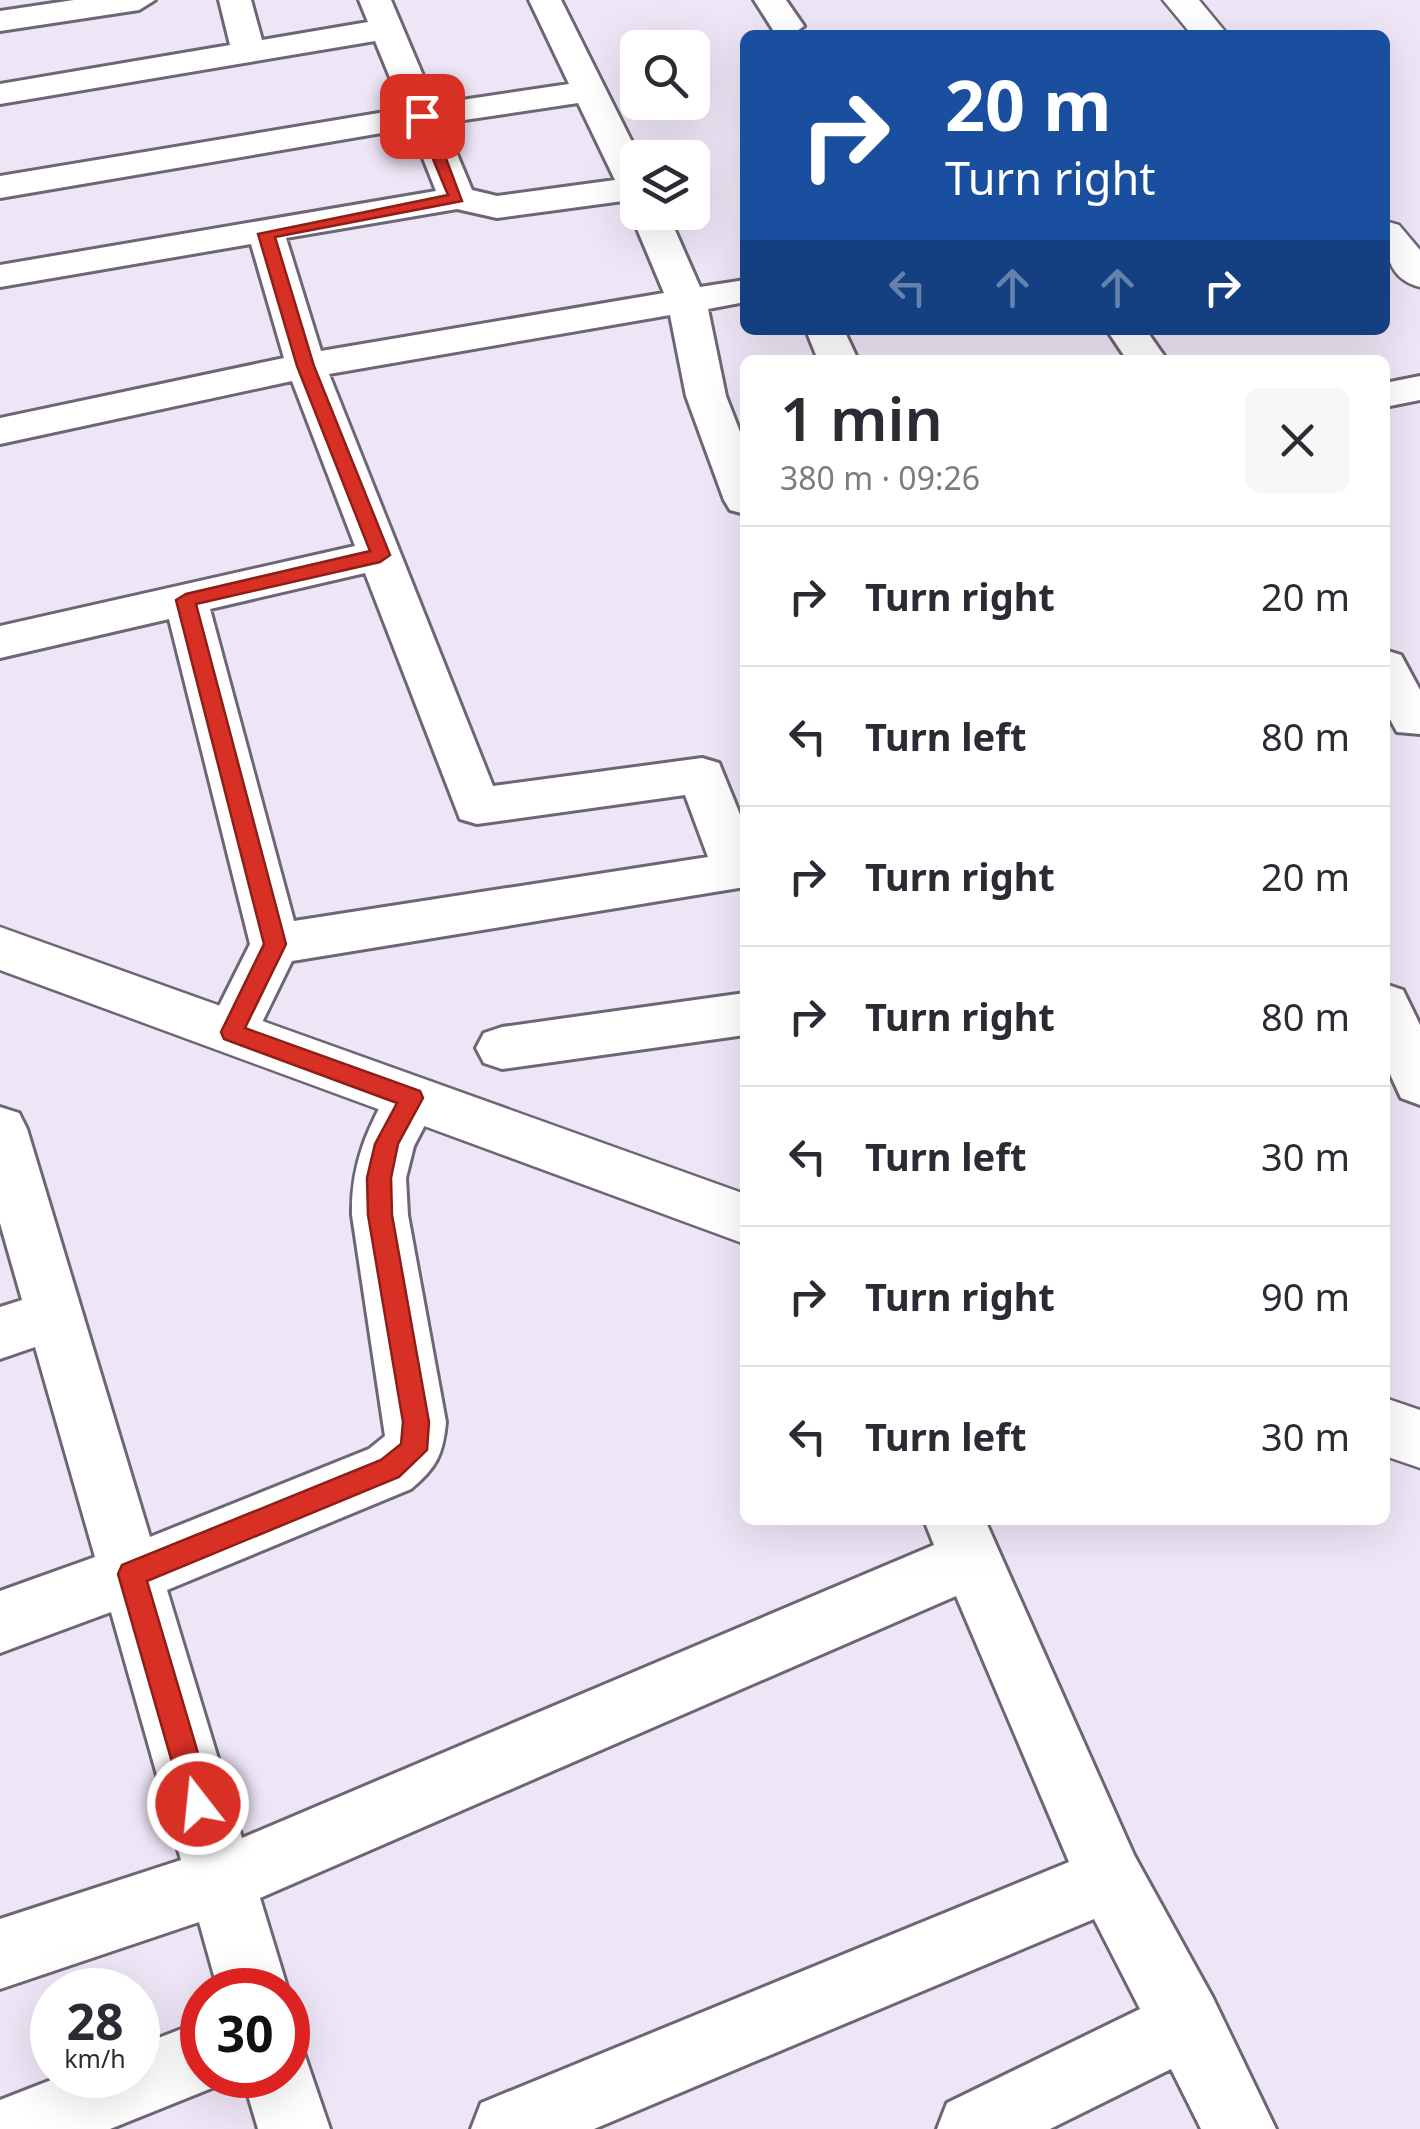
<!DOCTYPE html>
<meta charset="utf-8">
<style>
:root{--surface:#fff;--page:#f7f7f7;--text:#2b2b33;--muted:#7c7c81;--line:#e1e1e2}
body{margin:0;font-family:"Noto Sans",sans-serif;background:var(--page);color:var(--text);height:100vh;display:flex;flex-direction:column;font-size:38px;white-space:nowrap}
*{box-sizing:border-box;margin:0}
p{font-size:32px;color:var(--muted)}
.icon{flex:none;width:55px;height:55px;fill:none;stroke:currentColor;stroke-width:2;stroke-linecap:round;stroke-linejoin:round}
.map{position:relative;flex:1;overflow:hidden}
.side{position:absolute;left:740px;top:355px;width:650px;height:1170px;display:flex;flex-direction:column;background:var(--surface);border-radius:15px;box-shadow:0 10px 40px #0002}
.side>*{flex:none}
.banner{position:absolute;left:740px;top:30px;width:650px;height:305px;border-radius:15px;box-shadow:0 10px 40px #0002;background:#1a4fa0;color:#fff;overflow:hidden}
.tools{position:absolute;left:620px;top:30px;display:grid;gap:20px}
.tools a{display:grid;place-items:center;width:90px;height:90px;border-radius:15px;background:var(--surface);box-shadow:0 10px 40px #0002;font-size:50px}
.speed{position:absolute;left:30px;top:1968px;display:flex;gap:20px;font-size:50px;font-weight:700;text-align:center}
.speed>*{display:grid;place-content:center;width:130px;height:130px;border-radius:50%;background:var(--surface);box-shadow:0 10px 40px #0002;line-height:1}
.speed small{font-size:25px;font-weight:400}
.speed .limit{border:15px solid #d22;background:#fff;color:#111}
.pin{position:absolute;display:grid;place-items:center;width:85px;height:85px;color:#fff;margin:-42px;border-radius:20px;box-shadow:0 5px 15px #0006}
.me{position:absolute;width:110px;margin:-55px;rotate:344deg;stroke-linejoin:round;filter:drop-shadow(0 0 8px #0008)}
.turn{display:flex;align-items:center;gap:35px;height:210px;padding:0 40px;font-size:45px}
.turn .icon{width:130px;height:130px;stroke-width:2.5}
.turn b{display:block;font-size:70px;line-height:85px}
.lanes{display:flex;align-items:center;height:95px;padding:0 40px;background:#0003;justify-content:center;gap:50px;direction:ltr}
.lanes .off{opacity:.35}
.round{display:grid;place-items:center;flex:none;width:105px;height:105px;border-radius:15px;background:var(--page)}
.summary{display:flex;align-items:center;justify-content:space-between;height:170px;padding:0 40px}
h1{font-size:60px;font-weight:600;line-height:75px}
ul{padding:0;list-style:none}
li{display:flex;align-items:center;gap:30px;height:140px;padding:0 40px;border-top:2px solid var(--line)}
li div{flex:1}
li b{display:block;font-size:38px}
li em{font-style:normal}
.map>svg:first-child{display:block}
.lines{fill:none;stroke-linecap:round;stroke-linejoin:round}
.minor-casing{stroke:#6d6674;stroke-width:6}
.tertiary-casing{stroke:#6d6674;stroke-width:5}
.minor{fill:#fff;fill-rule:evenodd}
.tertiary{fill:#fff;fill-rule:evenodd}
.route{fill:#d93025;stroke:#8d1f18;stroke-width:2.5}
</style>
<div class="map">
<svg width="1420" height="2129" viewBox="0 0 1420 2129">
<rect width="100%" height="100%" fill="#eee6f6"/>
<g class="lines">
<defs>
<g id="minor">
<polygon points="74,0 155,0 139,10 0,31 0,11"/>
<path d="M219 0H251L262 40 368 22 359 0H391L435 104 569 84 529 0H561L640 158 638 199 497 218 457 209 286 238 321 351 664 293 630 212 638 204V212H667L700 287 745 280V302L708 309 726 396 745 445V514L730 510 724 500 686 396 670 315 329 374 493 786 702 758 719 763 745 827V887L292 961 250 1047 232 1053 214 1047 206 1032 250 944 169 619 0 658V626L355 546 292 381 0 444V418L284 358 251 244 0 287V265L436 191 411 128 0 198V176L403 109 375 41 0 104V84L230 45ZM578 103 615 180 497 196 472 190 444 123ZM365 573 460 819 477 824 685 795 708 857 294 921 210 609Z"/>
<polygon points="754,0 786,0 804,26 791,35 775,33"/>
<polygon points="806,330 844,330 858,360 818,360"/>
<polygon points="1107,330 1146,330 1167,360 1127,360"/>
<polygon points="1420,376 1420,400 1385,407 1385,383"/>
<polygon points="1385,650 1401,655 1420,690 1420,734 1397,732 1385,710"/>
<polygon points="1385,984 1403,990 1420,1025 1420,1105 1401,1098 1385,1063"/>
<polygon points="745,993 745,1035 502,1069 484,1063 476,1048 484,1033 502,1027"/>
<path d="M412 1076 431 1082 439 1098 414 1146 406 1178 408 1215 446 1422C443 1455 436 1468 411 1489L167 1590 242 1838 934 1545 924 1520H985L1134 1855 1213 1998 1276 2129H1201L1171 2069 1050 2129H937L947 2103 1140 2009 1094 1919 594 2129H471L481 2103 1069 1862 956 1596 260 1898 288 1990V1991L218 1990 199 1922 0 1989V1919L181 1860 111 1612 0 1653V1591L95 1557 35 1347 0 1359V1307L22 1300 0 1223V1107L19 1113 27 1129 150 1537 369 1449 385 1436 352 1215C351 1162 368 1128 393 1082Z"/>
<polygon points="202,2021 202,2075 230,2075 227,2082 110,2129 0,2129 0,2100 64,2075 138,2075 138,2046"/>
<polygon points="288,2043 303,2050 330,2129 258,2129 242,2075 288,2075"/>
</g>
<g id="tertiary">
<polygon points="1163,0 1199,0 1228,35 1192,35"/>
<path d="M1385 221 1399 225 1420 250V287C1387 279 1385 251 1385 221Z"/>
<polygon points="0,927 745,1194 745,1244 0,970"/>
<polygon points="1385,1398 1420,1410 1420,1468 1385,1456"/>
</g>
</defs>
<use href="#minor" class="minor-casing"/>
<use href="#tertiary" class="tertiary-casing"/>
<use href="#minor" class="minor"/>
<use href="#tertiary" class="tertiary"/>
</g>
<polygon class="route" points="422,111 430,116 462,201 275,237 314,366 390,555 380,562 196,604 286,944 245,1028 420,1091 423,1098 398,1144 391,1178 392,1215 429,1422 427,1450 399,1477 147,1581 213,1804 209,1815 198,1819 188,1815 184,1804 118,1574 122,1565 381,1460 401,1444 403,1422 368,1215 367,1178 375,1144 397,1103 224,1039 221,1032 264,944 176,600 186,594 370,551 297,366 258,234 448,195 415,116"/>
</svg>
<div class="tools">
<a><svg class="icon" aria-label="search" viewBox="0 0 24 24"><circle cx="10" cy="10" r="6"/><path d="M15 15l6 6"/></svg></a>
<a><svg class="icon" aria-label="layers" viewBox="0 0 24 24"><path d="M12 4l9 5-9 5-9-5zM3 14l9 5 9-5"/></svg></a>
</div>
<div class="speed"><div>28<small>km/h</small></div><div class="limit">30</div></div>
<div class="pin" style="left:422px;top:116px;background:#d93025"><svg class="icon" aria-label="arrive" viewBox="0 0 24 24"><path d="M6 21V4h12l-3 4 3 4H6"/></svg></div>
<svg class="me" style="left:198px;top:1804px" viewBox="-20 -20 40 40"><circle r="17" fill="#d93025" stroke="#fff" stroke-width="3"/><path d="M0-11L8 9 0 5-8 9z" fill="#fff"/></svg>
<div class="banner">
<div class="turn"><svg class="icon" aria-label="right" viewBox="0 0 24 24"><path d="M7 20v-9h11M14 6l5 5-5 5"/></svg><div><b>20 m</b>Turn right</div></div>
<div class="lanes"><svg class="icon off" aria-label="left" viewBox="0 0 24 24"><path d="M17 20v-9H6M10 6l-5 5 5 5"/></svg><svg class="icon off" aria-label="ahead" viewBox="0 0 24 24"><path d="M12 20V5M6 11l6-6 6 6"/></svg><svg class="icon off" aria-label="ahead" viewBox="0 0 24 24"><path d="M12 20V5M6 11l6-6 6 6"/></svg><svg class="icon" aria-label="right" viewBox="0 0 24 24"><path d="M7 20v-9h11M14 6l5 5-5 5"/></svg></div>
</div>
<section class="side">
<div class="summary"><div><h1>1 min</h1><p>380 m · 09:26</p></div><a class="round"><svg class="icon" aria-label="close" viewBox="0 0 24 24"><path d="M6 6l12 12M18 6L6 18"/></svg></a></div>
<ul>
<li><svg class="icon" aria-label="right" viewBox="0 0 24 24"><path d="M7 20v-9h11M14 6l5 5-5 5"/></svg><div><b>Turn right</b></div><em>20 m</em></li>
<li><svg class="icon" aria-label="left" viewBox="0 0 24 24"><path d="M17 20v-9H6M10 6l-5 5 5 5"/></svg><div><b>Turn left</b></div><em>80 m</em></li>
<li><svg class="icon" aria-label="right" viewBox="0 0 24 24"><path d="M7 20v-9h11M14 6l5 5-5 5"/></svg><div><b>Turn right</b></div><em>20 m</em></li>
<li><svg class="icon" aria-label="right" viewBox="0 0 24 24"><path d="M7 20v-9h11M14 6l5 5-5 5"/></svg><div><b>Turn right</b></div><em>80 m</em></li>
<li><svg class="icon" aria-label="left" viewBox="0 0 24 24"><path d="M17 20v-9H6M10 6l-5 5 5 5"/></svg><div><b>Turn left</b></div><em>30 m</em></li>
<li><svg class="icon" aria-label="right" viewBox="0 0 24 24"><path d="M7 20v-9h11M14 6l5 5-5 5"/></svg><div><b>Turn right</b></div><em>90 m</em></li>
<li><svg class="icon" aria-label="left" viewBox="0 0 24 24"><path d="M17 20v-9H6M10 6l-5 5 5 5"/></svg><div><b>Turn left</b></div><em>30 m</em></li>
</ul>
</section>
</div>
